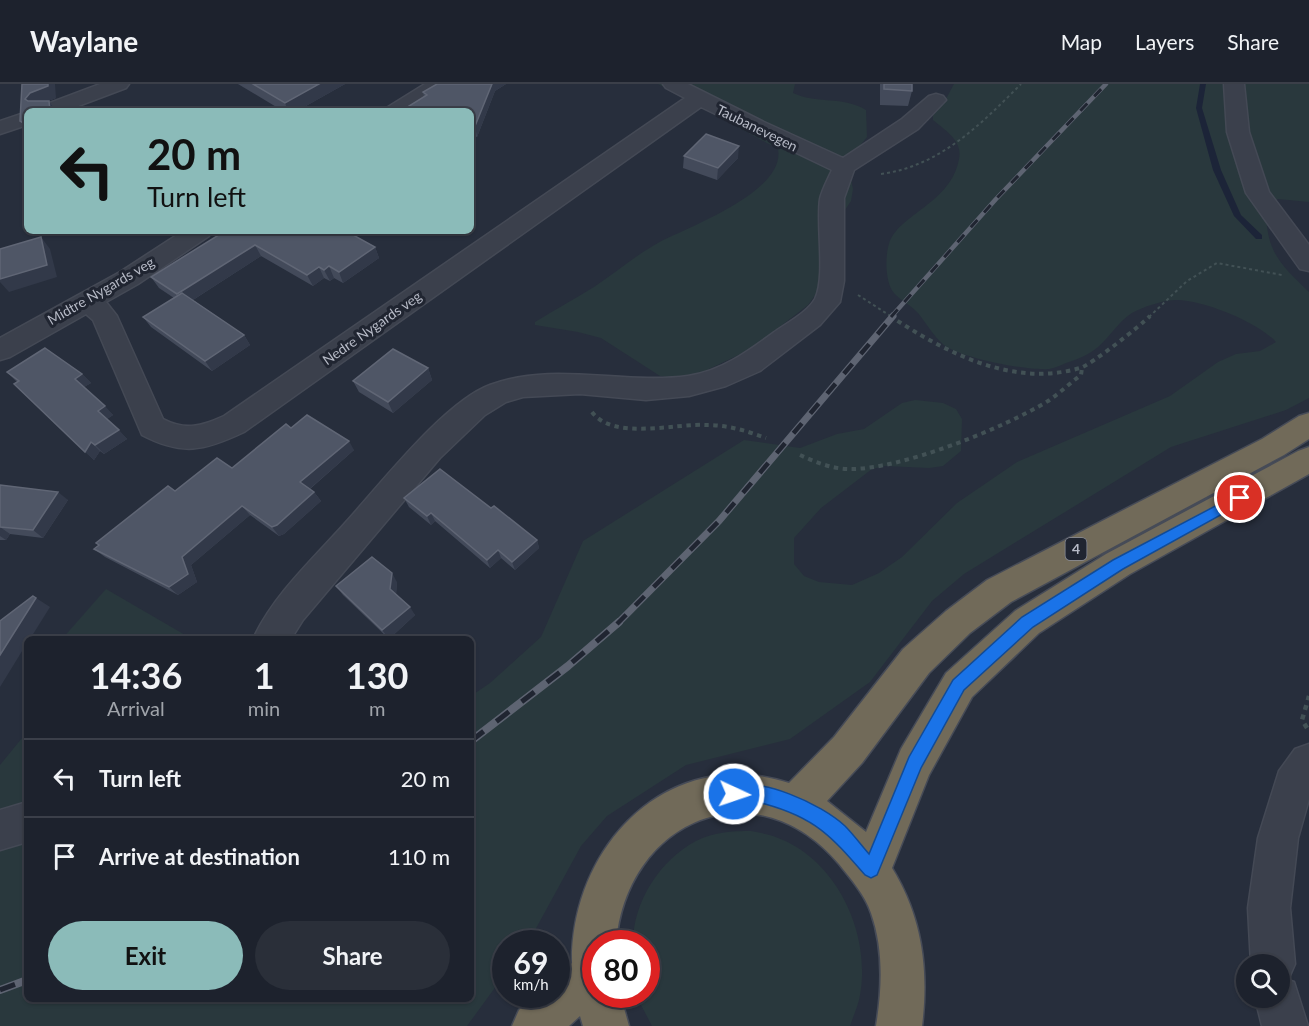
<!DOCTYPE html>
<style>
:root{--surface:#1d222d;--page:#2a2f39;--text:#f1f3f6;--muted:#a0a4aa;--line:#3b3f49;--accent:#8bbbb9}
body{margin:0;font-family:Lato,sans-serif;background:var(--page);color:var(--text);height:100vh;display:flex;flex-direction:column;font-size:22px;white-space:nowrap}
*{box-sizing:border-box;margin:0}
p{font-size:20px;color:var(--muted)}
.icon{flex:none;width:33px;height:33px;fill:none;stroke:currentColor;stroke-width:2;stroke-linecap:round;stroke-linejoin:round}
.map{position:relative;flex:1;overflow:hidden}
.sheet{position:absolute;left:24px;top:552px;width:450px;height:366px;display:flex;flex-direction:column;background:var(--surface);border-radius:9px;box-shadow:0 2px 4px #0004,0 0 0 2px var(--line)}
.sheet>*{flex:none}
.top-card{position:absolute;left:24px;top:24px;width:450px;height:126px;border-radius:9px;box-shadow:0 2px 4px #0004,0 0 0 2px var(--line);background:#8bbbb9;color:#111;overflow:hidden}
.buttons{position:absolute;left:1236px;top:870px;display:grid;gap:12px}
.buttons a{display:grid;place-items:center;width:54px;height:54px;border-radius:50%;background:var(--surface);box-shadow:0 2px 4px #0004,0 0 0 2px var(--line);font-size:30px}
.speed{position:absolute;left:492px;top:846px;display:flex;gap:12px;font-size:30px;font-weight:700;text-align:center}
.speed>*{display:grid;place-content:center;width:78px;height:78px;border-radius:50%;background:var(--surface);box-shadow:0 2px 4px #0004,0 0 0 2px var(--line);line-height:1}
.speed small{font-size:15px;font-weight:400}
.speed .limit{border:9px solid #d22;background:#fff;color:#111}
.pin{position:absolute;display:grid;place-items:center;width:51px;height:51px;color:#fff;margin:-26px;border:3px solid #fff;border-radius:50%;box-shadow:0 2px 6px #0007}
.me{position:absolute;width:66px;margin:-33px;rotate:93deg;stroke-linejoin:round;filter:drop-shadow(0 0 4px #0008)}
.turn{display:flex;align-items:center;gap:21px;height:126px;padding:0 24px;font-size:27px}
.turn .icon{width:78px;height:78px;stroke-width:2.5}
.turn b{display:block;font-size:42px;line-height:51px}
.eta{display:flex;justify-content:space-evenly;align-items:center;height:102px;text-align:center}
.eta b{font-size:36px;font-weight:700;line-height:42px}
.cta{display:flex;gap:12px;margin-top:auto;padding:12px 24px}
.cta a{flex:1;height:69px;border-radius:36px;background:var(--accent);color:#111;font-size:24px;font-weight:700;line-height:69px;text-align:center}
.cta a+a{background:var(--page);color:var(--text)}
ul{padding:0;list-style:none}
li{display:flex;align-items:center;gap:18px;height:78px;padding:0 24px;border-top:2px solid var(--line)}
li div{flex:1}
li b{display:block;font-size:22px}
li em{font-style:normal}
header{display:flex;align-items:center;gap:36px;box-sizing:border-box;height:84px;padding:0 30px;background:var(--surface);border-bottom:2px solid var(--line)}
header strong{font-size:28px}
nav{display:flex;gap:33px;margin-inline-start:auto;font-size:21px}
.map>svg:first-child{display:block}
.green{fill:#29383d}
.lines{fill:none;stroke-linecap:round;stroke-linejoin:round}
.stream{fill:#1c2438;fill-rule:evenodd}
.minor-casing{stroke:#444955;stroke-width:3}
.highway-casing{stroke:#464b57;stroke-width:3}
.path-far2{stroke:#425155;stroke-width:2;stroke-dasharray:3 3;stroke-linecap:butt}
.path-far1{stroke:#425155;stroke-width:4;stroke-dasharray:4.5 4.5;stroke-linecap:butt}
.path{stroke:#425155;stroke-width:4.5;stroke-dasharray:5 5;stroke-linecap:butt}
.minor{fill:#3b404c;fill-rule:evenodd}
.highway{fill:#716a59;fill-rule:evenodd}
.rail-far2-casing{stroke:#5e6472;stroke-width:4.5}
.rail-far1-casing{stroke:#5e6472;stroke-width:7}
.rail-casing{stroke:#5e6472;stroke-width:8}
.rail-far2{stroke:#202531;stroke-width:3;stroke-dasharray:10;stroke-linecap:butt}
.rail-far1{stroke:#202531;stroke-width:4.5;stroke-dasharray:13;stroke-linecap:butt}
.rail{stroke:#202531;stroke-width:5;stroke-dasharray:16;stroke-linecap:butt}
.wall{fill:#434a5a}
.shaded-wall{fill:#323949}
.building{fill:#4f5666;stroke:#606675;stroke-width:1.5}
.route{fill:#1a73e8;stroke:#114b97;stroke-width:1.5}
.labels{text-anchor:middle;stroke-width:6;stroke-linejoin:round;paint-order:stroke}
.far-street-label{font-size:14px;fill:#b7bbc7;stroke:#202531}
.shield{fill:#202531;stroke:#8a8e9a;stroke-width:1.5}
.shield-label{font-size:14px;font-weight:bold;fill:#b7bbc7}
</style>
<header>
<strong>Waylane</strong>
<nav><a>Map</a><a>Layers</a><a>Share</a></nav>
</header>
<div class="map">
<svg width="1309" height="942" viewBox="0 0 1309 942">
<rect width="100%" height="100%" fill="#272e3c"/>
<g class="green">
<path d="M658 0H795L793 9C815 20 844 12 866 26L867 53 850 74 849 86 853 105 851 117 839 135 823 200 808 221 751 265 686 296 660 292 601 254 578 248 535 241V238C554 226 575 215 594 203 615 189 636 171 658 159 688 143 786 108 778 65Z"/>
<path d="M954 0H1309V118L1278 115 1266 123C1266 167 1278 178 1309 208V314L1286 326 1171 363 964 490 932 517 870 598 790 655 686 681 607 732 581 762 528 859 506 860 505 890 467 942H0V681L27 648V915H471V612L490 599 541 553 583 457 744 356 800 364 837 350 864 345 902 319 915 316 943 319 956 325 962 335 961 367 943 382 929 384 885 382 872 385 821 424 794 454V480L804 492 819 498 852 501 879 489 902 473 957 419 1017 378 1170 312 1218 278 1236 270 1260 267 1276 258C1259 239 1204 216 1177 216 1165 216 1149 221 1138 226 1121 233 1112 251 1098 263 1089 271 1078 275 1066 279 1061 281 1055 284 1049 285 1027 287 961 274 944 261 933 252 927 240 918 229 911 221 901 217 894 209 885 199 885 172 889 160 898 130 951 120 959 75 963 57 946 47 933 36V25L947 13Z"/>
<polygon points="106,505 192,555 62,555"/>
<path d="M751 747C760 749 770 750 778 754 839 777 873 854 859 916 857 924 853 933 850 942H652L641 921 639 911 646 910V860L633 859C633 818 660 776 696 757 713 748 732 747 751 747Z"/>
</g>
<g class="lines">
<polygon class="stream" points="1200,0 1206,0 1202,24 1221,86 1241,131 1262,151 1262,155 1256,155 1234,132 1213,86 1196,24"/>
<defs>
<g id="minor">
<polygon points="100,0 129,0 126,4 65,27 36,27 39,23"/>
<polygon points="425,0 449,0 446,4 410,27 385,27 388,23"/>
<path d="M663 0H688L764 38 843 74 902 35 929 12 936 10 943 12 946 16 918 45 854 86 844 114V197L840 218 820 241 760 287 726 302 689 312 646 316 580 310 523 313 506 318 485 331 440 374 303 536 291 555H253C274 510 314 474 346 438 380 401 444 318 490 301 554 277 623 301 688 292 721 287 747 268 773 249 785 240 807 229 815 215 826 193 816 141 820 115 822 106 828 95 832 86L701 23 244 348C204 367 182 372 142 351L93 236 86 230 10 273 0 276V254L120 188 183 147H212L209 152 138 200 106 218 117 232 163 335C186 347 202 342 224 332L685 14 666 4Z"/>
<polygon points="1224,0 1244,0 1249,48 1269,108 1309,161 1309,187 1300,185 1246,109 1227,48"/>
<polygon points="27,28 27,41 0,50 0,37"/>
<polygon points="1309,660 1309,715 1298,754 1290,824 1295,880 1288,896 1294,898 1308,942 1262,942 1255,914 1280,914 1280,880 1251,880 1248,824 1258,754 1279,687 1295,665"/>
<polygon points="27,718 27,758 0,766 0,726"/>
</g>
<path id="highway" d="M1309 329V355L1284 371 1011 518 970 549 929 589 862 679 827 717 866 748 901 665 946 589 1015 527 1106 470 1298 367 1309 363V390L1130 490 1039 549 972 613 929 691 892 784C922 833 929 885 922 942H876C882 905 884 866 871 829 865 811 851 795 839 780 755 681 626 736 616 860H596V910H620L629 942H583L580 932 569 942H512L519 926 536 910H556V893L572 879C571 761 669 660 789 699L834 653 903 565 946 527 987 496 1262 355 1299 332Z"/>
</defs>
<use href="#minor" class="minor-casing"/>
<use href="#highway" class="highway-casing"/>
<g class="path-far2">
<path d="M881 90C940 82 980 41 1021 0"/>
<polyline points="858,211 892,233"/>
<polyline points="1149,233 1187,197 1217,179 1282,191"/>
</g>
<g class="path-far1">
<path d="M890 232C945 268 1012 304 1080 284 1091 281 1140 242 1150 232"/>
<path d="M592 328C613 357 676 339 707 341 728 341 747 347 766 354"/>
<path d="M800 371C815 378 832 385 849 385 900 386 1004 344 1048 317 1060 309 1070 299 1081 291L1082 284"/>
</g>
<polyline class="path" points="1307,644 1302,636 1309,612"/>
<use href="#minor" class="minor"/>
<use href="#highway" class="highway"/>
<defs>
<polyline id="rail-far2" points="891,233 996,115 1106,0"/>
<polyline id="rail-far1" points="617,540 719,437 893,232"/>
<g id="rail">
<polyline points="471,657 568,582 619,538"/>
<polyline points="0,906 27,896"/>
</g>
</defs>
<use href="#rail-far2" class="rail-far2-casing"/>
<use href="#rail-far1" class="rail-far1-casing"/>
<use href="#rail" class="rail-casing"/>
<use href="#rail-far2" class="rail-far2"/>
<use href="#rail-far1" class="rail-far1"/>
<use href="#rail" class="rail"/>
</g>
<g class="wall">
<polygon points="22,0 56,14 48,17 49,17 56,27 27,27 27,46 20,37"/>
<polygon points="238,0 345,0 297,27 283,27"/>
<polygon points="437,0 506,0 495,7 477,53 471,50 471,27 424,13 423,8"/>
<polygon points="880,0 912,0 912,7 908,22 880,21"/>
<polygon points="684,72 738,74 717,96 683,84"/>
<polygon points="225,147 375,163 379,174 343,199 334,194 330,197 324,194 313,202 261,172 193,216 244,251 250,261 212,287 151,243 143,233 174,214 159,204 151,193"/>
<polygon points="428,284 432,296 393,329 359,308 353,297"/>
<polygon points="7,288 82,290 91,299 84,303 113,331 107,335 127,355 104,370 100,367 94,376 14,300 17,298"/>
<polygon points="291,344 354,366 310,405 314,408 321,417 284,450 279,452 250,431 191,481 197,498 178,511 105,473 94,465 175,407 232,384"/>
<polygon points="0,401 68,416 43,454 10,450 6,456 0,456"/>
<polygon points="404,414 491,424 537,456 539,464 515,486 501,474 490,484 435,437 431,441 409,423"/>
<polygon points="397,498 396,510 415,531 389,555 343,511 336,502"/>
</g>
<g class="shaded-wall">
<polygon points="48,0 55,0 56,14 38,21 34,27 25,15 30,9"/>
<polygon points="319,0 345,0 297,27 288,27 285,19"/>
<polygon points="492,0 506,0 495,7 477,53 475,42"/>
<polygon points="49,17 56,27 50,27"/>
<polygon points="739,62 738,74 717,96 718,84"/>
<polygon points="471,105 473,114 471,116"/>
<polygon points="41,153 50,165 57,193 9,208 0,198 0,195"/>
<polygon points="255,161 261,172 185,221 177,210"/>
<polygon points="375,163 379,174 343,199 339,188"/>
<polygon points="329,182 334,194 330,197 324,186"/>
<polygon points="319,183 324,194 313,202 307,191"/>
<polygon points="244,251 250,261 212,287 205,277"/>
<polygon points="428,284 432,296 393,329 388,318"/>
<polygon points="82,290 91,299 84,303 75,295"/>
<polygon points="105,322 113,331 107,335 98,327"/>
<polygon points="119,346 127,355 104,370 95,361"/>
<polygon points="349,357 354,366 306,408 300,398"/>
<polygon points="91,358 100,367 94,376 85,368"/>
<polygon points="58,408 68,416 43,454 33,446"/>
<polygon points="314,408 321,417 284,450 279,452 272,443"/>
<polygon points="242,422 250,431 191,481 197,498 178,511 169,503 182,473"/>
<polygon points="431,429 435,437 431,441 427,432"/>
<polygon points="0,443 10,450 6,456 0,452"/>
<polygon points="537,456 539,464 515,486 512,478"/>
<polygon points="498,466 501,474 490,484 487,476"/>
<polygon points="392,489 397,498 396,513 390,505"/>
<polygon points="33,512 50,523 30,555 27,555 27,559 0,603 0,571"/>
<polygon points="410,523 415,531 389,555 382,546"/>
</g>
<g class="building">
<polygon points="22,0 48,0 48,2 30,9 25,15 28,17 49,17 50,27 27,27 27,41 20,37"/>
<polygon points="253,0 319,0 285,19"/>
<polygon points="437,0 492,0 475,42 471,40 471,27 401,27 427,11 423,8"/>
<polygon points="884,0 912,0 912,7 884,5"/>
<polygon points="706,50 739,62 718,84 684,72"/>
<polygon points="225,147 346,147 375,163 339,188 329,182 324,186 319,183 307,191 255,161 177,210 151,193"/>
<polygon points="41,153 47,181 0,195 0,165"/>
<polygon points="182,209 244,251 205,277 143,233"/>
<polygon points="45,264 82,290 75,295 105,322 98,327 119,346 95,361 91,358 85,368 14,300 19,297 7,288"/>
<polygon points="393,265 428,284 388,318 353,297"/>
<polygon points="307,331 349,357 300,398 314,408 277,441 272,443 242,422 182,473 188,490 169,503 94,465 99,461 96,459 168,402 175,407 217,374 232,384 286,340 291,344"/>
<polygon points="440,385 491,424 494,422 537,456 512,478 498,466 487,476 431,429 427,432 404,414"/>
<polygon points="0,401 58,408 33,446 0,443"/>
<polygon points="372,473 392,489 390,505 410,523 382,546 336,502"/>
<polygon points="33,512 36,514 0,571 0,537"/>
</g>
<path class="route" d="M1240 409 1246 414 1244 418 1123 485 1033 543 964 606 921 684 877 791 871 794 865 791C832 753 816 734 765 720 753 717 740 720 728 716L726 710 728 704C759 691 821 720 845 742 853 750 861 761 869 770L909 673 953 596 1022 533 1113 476Z"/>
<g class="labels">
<g class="far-street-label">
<text transform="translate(757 44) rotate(26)" y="5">Taubanevegen</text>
<text transform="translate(101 207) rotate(-30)" y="5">Midtre Nygards veg</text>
<text transform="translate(372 244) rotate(-35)" y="5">Nedre Nygards veg</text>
</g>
<rect class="shield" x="1065.5" y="454" width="21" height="22" rx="4.5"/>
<g class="shield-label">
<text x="1076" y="470">4</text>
</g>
</g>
</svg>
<div class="buttons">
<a><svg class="icon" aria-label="search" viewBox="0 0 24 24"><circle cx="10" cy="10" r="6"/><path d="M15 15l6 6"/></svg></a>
</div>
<div class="speed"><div>69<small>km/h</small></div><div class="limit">80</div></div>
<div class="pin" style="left:1240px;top:414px;background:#d93025"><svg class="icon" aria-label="arrive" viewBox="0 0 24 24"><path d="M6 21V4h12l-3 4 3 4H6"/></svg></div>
<svg class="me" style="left:734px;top:710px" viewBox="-20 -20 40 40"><circle r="17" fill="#1a73e8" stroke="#fff" stroke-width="3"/><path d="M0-11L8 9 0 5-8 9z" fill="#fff"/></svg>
<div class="top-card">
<div class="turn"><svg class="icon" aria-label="left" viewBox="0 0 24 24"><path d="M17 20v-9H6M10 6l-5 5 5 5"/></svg><div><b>20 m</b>Turn left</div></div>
</div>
<section class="sheet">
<div class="eta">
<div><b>14:36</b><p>Arrival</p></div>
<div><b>1</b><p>min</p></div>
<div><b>130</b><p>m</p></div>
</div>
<ul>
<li><svg class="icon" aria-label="left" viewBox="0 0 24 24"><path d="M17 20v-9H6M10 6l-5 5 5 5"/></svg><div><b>Turn left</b></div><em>20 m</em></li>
<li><svg class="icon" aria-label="arrive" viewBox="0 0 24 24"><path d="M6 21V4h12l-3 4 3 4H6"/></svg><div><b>Arrive at destination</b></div><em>110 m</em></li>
</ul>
<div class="cta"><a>Exit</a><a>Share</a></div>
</section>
</div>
